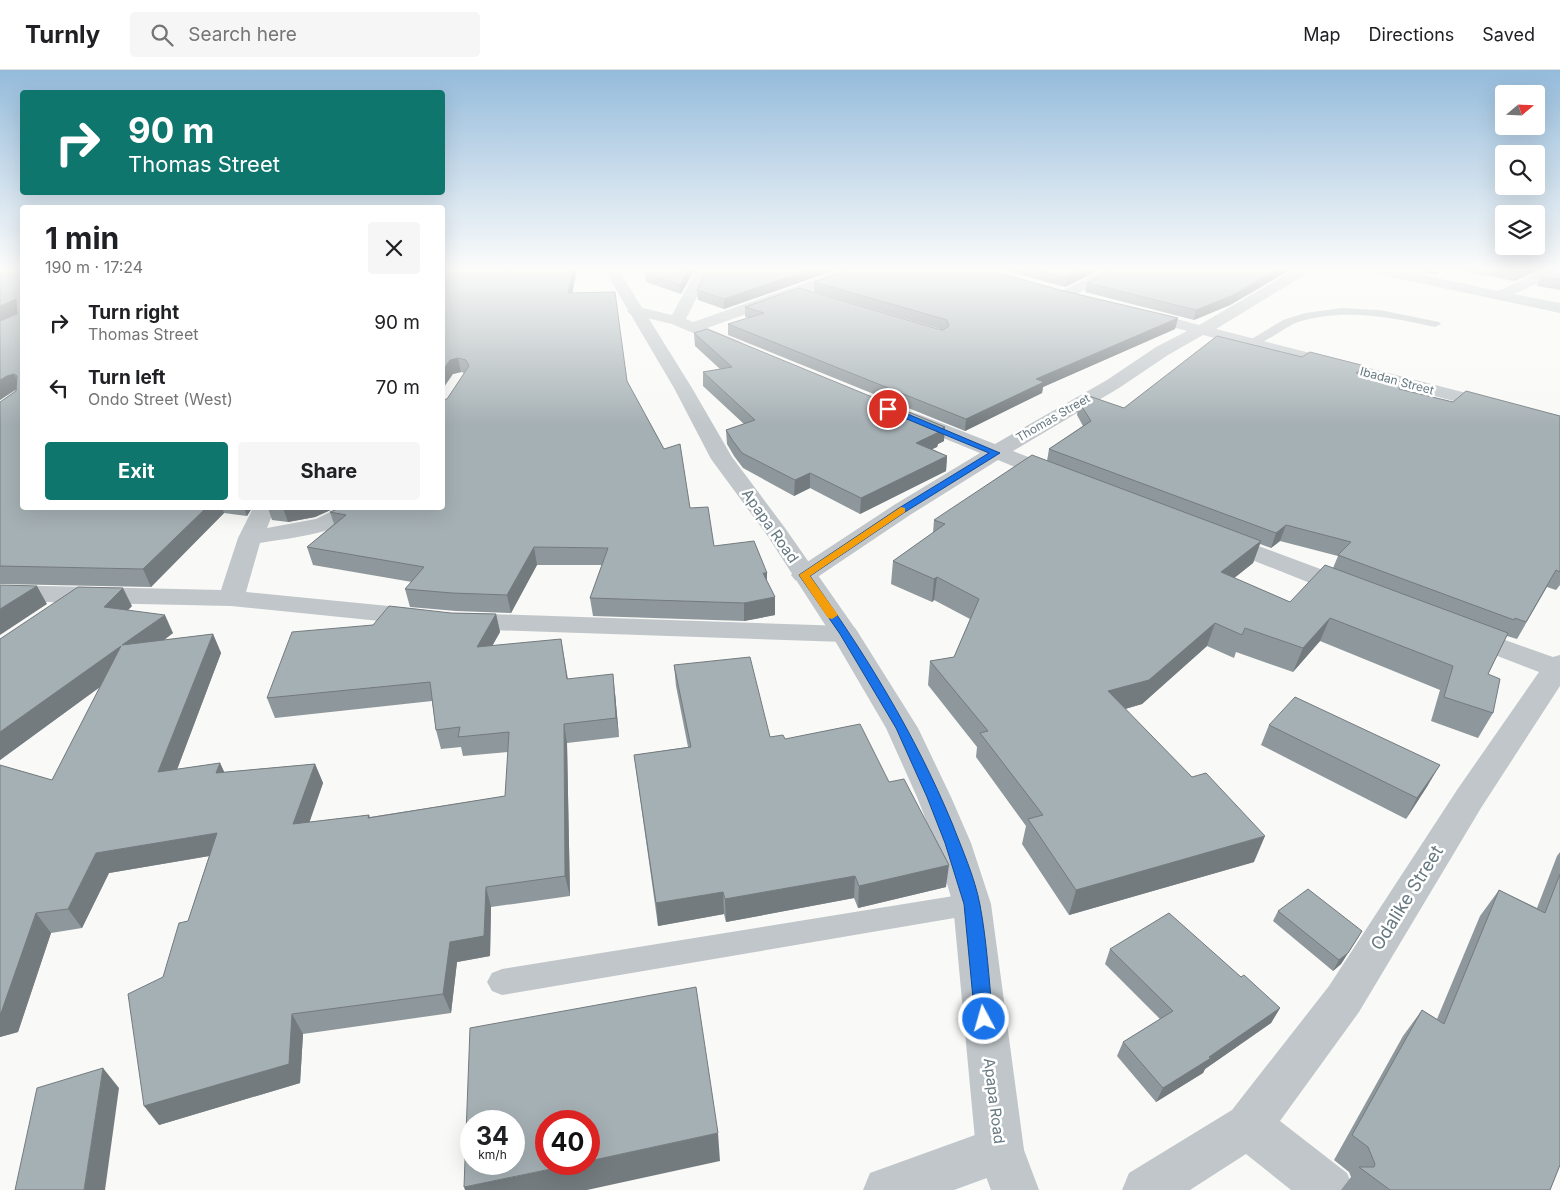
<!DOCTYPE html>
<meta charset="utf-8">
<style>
:root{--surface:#fff;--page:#f6f6f6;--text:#202124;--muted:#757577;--line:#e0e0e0;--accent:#0f766e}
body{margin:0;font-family:Inter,sans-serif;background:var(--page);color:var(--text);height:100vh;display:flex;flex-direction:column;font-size:19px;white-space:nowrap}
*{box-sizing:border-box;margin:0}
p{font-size:16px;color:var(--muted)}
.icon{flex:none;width:28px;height:28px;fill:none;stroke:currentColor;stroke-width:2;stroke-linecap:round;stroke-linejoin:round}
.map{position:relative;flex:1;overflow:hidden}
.details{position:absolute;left:20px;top:135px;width:425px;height:305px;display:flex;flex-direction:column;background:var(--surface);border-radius:5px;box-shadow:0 5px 20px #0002}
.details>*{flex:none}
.banner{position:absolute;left:20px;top:20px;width:425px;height:105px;border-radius:5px;box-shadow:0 5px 20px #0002;background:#0f766e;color:#fff;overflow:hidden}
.needle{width:32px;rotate:71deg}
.buttons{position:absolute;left:1495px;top:15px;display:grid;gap:10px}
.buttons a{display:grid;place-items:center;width:50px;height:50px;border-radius:5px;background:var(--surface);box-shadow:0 5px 20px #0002;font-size:25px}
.speed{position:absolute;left:460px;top:1040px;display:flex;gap:10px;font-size:25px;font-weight:700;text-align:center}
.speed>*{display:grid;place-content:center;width:65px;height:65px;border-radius:50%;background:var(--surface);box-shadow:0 5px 20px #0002;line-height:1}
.speed small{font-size:12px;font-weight:400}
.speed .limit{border:8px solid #d22;background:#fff;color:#111}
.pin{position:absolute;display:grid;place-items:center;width:42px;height:42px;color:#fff;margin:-21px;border:2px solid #fff;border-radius:50%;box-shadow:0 1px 5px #0007}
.me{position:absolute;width:55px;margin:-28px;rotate:354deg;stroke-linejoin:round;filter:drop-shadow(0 0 4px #0008)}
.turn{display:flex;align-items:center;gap:18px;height:105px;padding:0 25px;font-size:22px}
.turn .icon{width:65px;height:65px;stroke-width:2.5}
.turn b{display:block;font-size:35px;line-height:42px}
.round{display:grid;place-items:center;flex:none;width:52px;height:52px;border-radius:5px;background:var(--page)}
.overview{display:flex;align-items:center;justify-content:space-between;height:85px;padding:0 25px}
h1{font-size:30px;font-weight:700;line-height:38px}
.cta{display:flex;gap:10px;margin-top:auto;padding:10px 25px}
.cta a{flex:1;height:58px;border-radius:5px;background:var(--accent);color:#fff;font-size:20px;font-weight:700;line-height:58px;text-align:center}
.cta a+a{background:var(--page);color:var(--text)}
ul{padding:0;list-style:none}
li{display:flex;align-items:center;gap:15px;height:65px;padding:0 25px}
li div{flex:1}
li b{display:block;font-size:19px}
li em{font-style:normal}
header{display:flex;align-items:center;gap:30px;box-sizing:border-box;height:70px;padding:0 25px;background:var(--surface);border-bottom:1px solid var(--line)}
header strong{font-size:24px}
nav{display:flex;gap:28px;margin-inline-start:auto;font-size:18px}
.search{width:350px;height:45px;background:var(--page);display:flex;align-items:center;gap:12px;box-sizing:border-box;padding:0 18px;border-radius:5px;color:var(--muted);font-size:19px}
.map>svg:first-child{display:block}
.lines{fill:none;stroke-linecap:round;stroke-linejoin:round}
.service{fill:#c0c6c9;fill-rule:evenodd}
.minor{fill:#c0c6c9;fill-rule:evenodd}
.tertiary{fill:#c0c6c9;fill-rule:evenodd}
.wall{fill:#8e979b;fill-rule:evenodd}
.shaded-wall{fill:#747b7e}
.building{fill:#a5b0b4;stroke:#747b7e;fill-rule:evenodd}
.route{fill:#1a73e8;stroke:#114b97}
.slow{fill:#f59e0b}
.labels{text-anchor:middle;stroke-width:5;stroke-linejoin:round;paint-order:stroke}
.far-street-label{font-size:12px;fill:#667981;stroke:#fff}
.street-label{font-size:15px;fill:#667981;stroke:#fff}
.near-street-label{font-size:18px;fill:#667981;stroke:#fff}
</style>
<header>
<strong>Turnly</strong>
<div class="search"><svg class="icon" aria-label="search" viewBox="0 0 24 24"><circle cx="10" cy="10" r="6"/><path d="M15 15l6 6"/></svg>Search here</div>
<nav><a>Map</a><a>Directions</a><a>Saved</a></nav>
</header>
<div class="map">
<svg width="1560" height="1120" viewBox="0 0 1560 1120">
<rect width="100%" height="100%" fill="#f9f9f7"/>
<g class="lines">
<g class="service">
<path d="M1342 238 1380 240 1439 252 1441 254 1435 257C1390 247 1343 238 1298 252 1284 257 1259 279 1247 276L1245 273 1283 250 1305 243Z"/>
<polygon points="972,823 982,826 986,834 982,842 972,845 502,925 492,921 487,912 492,903 502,899"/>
</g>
<g class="minor">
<polygon points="697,199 711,199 686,249 693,252 845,199 867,199 865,202 707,258 741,272 743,276 741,280 735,281 672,254 630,244 627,241 630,238 635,236 672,245"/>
<polygon points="1107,199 1126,199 1069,228 1059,228 1057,225 1059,222"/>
<polygon points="1296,199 1314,199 1216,259 1560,347 1560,359 1203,265 1168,285 1119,318 1013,381 1065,401 1068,406 1065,411 1057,413 1049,411 998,390 910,445 813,510 804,513 795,510 791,505 795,500 894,435 980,383 904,352 901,348 904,344 911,342 918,344 995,374 1107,310 1156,277 1187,261 1134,247 1132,244 1134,241 1140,239 1199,255"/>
<polygon points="1366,199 1395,199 1498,221 1546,199 1560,199 1560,203 1514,224 1560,233 1560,243 1373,203"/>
<path d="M253 438H275L267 458 316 449 338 438H365C348 463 289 468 260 473L246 522 419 539 429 541 433 547 429 553 419 555 231 536 0 531V515L221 520 238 468Z"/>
<polygon points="1221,462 1358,513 1362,519 1358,525 1349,527 1340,525 1212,474 1209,469 1212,464"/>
<polygon points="460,543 845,556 855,558 859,564 855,570 845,572 460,559 450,557 446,551 450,545"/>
<polygon points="1466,556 1553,587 1560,585 1560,616 1481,738 1359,942 1280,1051 1347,1103 1354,1120 1291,1120 1246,1084 1190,1120 1122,1120 1129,1103 1232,1040 1329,916 1457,720 1539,602 1456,570 1452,564 1456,558"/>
<polygon points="1000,1056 1017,1063 1024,1080 1017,1097 954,1120 863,1120 870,1103"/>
</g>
<polygon class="tertiary" points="604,199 618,199 692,318 732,387 785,458 859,564 918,658 951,727 971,773 991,834 1024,1080 1039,1120 991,1120 976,1080 953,834 935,773 917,727 886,658 831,564 767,465 711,389 674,318"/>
</g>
<g class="wall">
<polygon points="22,199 22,438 252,438 247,446 224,443 151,517 0,514 0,332 16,321 16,320 0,330"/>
<polygon points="442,199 572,223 627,311 690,438 714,476 767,503 767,511 775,527 775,545 744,551 593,546 590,528 602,495 537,495 511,543 456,541 410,537 405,519 412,512 313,495 307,477 334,454 330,442 442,438 447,329 464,303 461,302 453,304"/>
<polygon points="695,199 681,224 646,212 645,203"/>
<polygon points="708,199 838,199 724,239 698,230 697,220"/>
<polygon points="999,199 1102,199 1065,217"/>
<polygon points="1113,199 1292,199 1230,235 1194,250 1085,222 1087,213"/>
<polygon points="1407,199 1440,199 1437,205"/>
<polygon points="1451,199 1541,199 1514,211"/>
<polygon points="1560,199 1560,220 1537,216 1541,206"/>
<polygon points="814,212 1060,220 1178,248 1175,259 1043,317 1042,323 965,361 728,265 728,254 749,248 745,247 745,237 944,260 814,222"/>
<polygon points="694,263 944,371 938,374 937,377 932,379 947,386 946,401 860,444 810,418 794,426 743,398 734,386 727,374 726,360 744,354 703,316 703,302 720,299 695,276"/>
<path d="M1302 287 1365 296 1363 304 1400 319 1453 332 1560 346V515L1556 520 1547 517 1517 569 1507 566 1488 604 1493 643 1478 668 1431 651 1440 620 1320 571 1293 602 1236 582 1234 588 1207 576 1142 634 1125 639 1254 792 1069 845 1022 774 1026 756 976 687 977 677 928 615 930 591 954 587 970 549 934 530 932 532 891 514 893 491 933 463 934 450 1047 391 1049 379 1083 356 1077 345 1079 332 1124 338ZM1280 471 1338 486 1333 498 1290 532 1234 508 1253 493 1260 474 1271 478Z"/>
<polygon points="268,438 335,438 315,447 288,452 272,450"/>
<polygon points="132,536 128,540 173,563 164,570 213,564 221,583 177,699 220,693 224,702 315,694 323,713 309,752 369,745 370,747 505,726 508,682 463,686 461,677 441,679 436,660 432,631 275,648 267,628 373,555 451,543 496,544 500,562 492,576 561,569 568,609 615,623 619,667 567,673 570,826 491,837 490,886 457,892 451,943 303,964 300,1013 159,1055 163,907 188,851 209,786 109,803 82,858 51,863 18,962 0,967 0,695 52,710 100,617 0,690 0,569"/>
<polygon points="674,595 770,667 785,669 889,712 946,817 858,838 854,828 726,852 724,844 658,856 634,685 688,677 676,616"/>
<polygon points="1269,655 1428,715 1406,749 1261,675"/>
<polygon points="1560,782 1560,1095 1550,1120 1341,1120 1351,1107 1349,1102 1334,1090 1403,966 1422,940 1437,949 1480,846 1499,820 1537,838 1557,786"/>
<polygon points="1278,841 1362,861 1341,894 1333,901 1273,851"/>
<polygon points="1110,879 1241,907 1280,938 1271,953 1205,999 1203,1003 1156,1032 1117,986 1123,972 1160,949 1105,894"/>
</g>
<g class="shaded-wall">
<polygon points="573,199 577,199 570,236 568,223"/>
<polygon points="689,199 695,199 681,224 680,215"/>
<polygon points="812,199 838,199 724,239 724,229"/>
<polygon points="1084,199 1102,199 1065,217 1066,208"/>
<polygon points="1278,199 1292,199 1230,235 1194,250 1196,240"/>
<polygon points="1525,199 1541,199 1514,211 1519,202"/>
<polygon points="16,229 22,242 0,252 0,236"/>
<polygon points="1178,248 1175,259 1043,317 1042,323 965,361 966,349 1036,309"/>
<polygon points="458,288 461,302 453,304 442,320 442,301 450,290"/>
<polygon points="1365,296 1360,309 1356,303"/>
<polygon points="14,304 21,318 14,320 0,330 0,310 7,306"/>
<polygon points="945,357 944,371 938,374 937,377 915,387 916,373"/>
<polygon points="947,386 946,401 860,444 861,428"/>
<polygon points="810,403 810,418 794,426 795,410"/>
<polygon points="206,438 222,438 224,443 151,517 143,499"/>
<polygon points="244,438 252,438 247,446"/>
<polygon points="283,438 335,438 315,447 288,452"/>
<polygon points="1286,455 1280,471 1271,478 1276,463"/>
<polygon points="1261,471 1253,493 1213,525 1221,502"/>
<polygon points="534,477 537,495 511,543 507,525"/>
<polygon points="763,503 767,503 767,520"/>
<polygon points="937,507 934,530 932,532 934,509"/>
<polygon points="37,516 47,534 0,565 0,539"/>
<polygon points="123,518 132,536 113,555 104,537"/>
<polygon points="775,527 775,545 744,551 744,533"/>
<polygon points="496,544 500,562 481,596 477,577"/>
<polygon points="165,545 173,563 132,594 122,575"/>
<polygon points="1330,548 1320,571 1293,602 1303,578"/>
<polygon points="1215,553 1207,576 1142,634 1101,646 1108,621"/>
<polygon points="213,564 221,583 169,721 158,702"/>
<polygon points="121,576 130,595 0,690 0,662"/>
<polygon points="613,604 615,623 619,667 616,648"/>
<polygon points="564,654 567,673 570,826 565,806"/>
<polygon points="220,693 229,712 216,703"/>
<polygon points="315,694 323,713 302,774 293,754"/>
<polygon points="1440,695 1428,715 1406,749 1417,728"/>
<polygon points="217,763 227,783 109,803 82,858 68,839 96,783"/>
<polygon points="1265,766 1254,792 1069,845 1076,820"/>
<polygon points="949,795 946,817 858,838 859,816"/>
<polygon points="855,806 854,828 726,852 725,829"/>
<polygon points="486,817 491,837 490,886 457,892 451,943 443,924 450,872"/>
<polygon points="723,822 724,844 658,856 656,833"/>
<polygon points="36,843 51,863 18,962 0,967 0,943"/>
<polygon points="1362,861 1341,894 1333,901 1339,890"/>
<polygon points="1280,938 1271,953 1205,999 1203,1003 1156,1032 1163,1018"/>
<polygon points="292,944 303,964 300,1013 159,1055 144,1036"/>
<polygon points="103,998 119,1018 105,1120 84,1120"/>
<polygon points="718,1063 720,1091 587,1120 465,1120 464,1117 575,1094 589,1094 589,1091"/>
</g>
<g class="building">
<polygon points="0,199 22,199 22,438 206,438 143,499 0,496 0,332 16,321 17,306 14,304 7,306 0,310 0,251 17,244 16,229 0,236"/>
<polygon points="442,199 573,199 568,223 615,222 627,311 664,379 680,374 690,438 708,437 714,476 754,471 767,503 763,503 775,527 744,533 590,528 608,478 534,477 507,525 452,523 405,519 424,497 307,477 346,445 330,442 340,438 442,438 442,330 447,329 469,296 466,290 458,288 450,290 442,301"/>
<polygon points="646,199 689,199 680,215 645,203"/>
<polygon points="708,199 812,199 724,229 697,220"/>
<polygon points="852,199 985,199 1060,220 1178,248 1036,309 1044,312 966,349 728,254 764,243 745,237 799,218 938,259 943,260 949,256 947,250 814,212"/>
<polygon points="1035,199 1084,199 1066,208"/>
<polygon points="1113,199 1278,199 1233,225 1196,240 1087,213"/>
<polygon points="1504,199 1525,199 1519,202"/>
<polygon points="1557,199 1560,199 1560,210 1541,206"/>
<polygon points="707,259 945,357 936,361 939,362 916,373 947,386 861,428 810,403 795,410 742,383 733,371 726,360 755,350 703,302 732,297 694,263"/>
<polygon points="1217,266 1302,287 1310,282 1365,296 1356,303 1403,312 1399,319 1453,332 1466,321 1560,346 1560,502 1556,500 1526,552 1515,548 1514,550 1338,485 1351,472 1286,455 1276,463 1049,379 1091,351 1079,332 1089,326 1124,338"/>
<polygon points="1032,385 1261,471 1221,502 1290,532 1325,495 1508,563 1488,604 1500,609 1493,643 1444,627 1453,596 1330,548 1303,578 1245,558 1242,565 1215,553 1149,610 1108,621 1192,707 1206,703 1265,766 1076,820 1028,749 1043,745 980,663 988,661 930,591 954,587 979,529 937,507 934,509 893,491 945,454 934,450"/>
<polygon points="0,515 37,516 0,539"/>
<polygon points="78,517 123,518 104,537 165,545 122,575 213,564 158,702 220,693 216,703 315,694 293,754 369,745 368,748 505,726 509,662 458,667 460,657 436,660 430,612 267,628 292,562 373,555 389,536 451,543 496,544 477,577 561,569 567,609 613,604 616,648 564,654 565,806 486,817 484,866 450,872 443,924 292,944 289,994 144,1036 128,924 163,907 179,853 188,851 217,763 96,783 68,839 36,843 1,943 0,943 0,695 52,710 121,576 0,662 0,569"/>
<polygon points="750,587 770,667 783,665 785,669 860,654 889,712 904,709 949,795 859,816 855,806 725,829 723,822 656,833 634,685 691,677 674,595"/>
<polygon points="1295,627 1440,695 1417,728 1269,655"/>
<polygon points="1560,804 1560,1095 1550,1120 1390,1120 1359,1097 1374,1097 1375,1094 1368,1077 1352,1065 1422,940 1444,954 1499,820 1545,843"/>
<polygon points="1308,819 1362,861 1348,883 1339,890 1278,841"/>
<polygon points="1169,843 1241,907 1244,905 1280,938 1209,987 1211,988 1163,1018 1123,972 1173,941 1110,879"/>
<path d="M696 917 718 1063 589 1091V1051H546V1094H575L464 1117 470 958ZM471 1051H514V1094H471Z"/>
<polygon points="103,998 84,1120 15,1120 37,1018"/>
</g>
<linearGradient id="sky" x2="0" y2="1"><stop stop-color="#94bbdb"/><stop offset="0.56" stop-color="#fcfcfb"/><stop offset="1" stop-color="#fcfcfb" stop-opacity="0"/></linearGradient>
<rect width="1560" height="356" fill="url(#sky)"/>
<path class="route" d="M885 337H891L1000 383 905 442 810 506C866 585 914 662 952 753 962 779 975 808 980 835 987 872 989 911 993 949L990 954 984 957 978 954 975 949 964 834 945 773 927 727 896 658 840 564 799 505 899 438 989 383 885 340Z"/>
<polygon class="slow" points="901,437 905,438 905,442 810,506 838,545 832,549 828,548 799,505"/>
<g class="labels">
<g class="far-street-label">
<text transform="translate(1397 311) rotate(15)" y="4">Ibadan Street</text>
<text transform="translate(1053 348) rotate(-30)" y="4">Thomas Street</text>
</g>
<g class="street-label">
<text transform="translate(770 456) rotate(55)" y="5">Apapa Road</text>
<text transform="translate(994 1031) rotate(83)" y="5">Apapa Road</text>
</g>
<g class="near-street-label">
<text transform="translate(1407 828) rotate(-58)" y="6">Odalike Street</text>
</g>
</g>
</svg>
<div class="buttons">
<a><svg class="needle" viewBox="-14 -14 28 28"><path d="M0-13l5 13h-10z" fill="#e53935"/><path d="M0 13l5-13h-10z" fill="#757577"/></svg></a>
<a><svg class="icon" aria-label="search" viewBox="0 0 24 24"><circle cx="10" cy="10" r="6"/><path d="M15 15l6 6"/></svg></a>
<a><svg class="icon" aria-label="layers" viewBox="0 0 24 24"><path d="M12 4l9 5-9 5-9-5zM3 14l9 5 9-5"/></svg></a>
</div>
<div class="speed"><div>34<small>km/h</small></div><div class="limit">40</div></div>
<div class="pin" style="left:888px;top:339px;background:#d93025"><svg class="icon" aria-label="arrive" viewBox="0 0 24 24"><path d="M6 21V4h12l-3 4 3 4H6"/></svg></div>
<svg class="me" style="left:984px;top:949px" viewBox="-20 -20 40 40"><circle r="17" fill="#1a73e8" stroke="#fff" stroke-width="3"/><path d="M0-11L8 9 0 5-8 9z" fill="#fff"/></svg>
<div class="banner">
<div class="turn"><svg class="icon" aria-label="right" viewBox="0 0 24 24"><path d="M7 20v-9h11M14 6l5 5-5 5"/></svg><div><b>90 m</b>Thomas Street</div></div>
</div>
<section class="details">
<div class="overview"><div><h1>1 min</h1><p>190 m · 17:24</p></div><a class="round"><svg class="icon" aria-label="close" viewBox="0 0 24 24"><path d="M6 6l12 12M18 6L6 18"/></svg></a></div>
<ul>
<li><svg class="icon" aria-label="right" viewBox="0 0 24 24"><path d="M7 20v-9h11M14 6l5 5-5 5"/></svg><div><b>Turn right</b><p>Thomas Street</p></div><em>90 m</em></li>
<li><svg class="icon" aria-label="left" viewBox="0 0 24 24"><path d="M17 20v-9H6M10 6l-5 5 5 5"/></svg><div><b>Turn left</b><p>Ondo Street (West)</p></div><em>70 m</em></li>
</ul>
<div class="cta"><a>Exit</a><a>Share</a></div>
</section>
</div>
